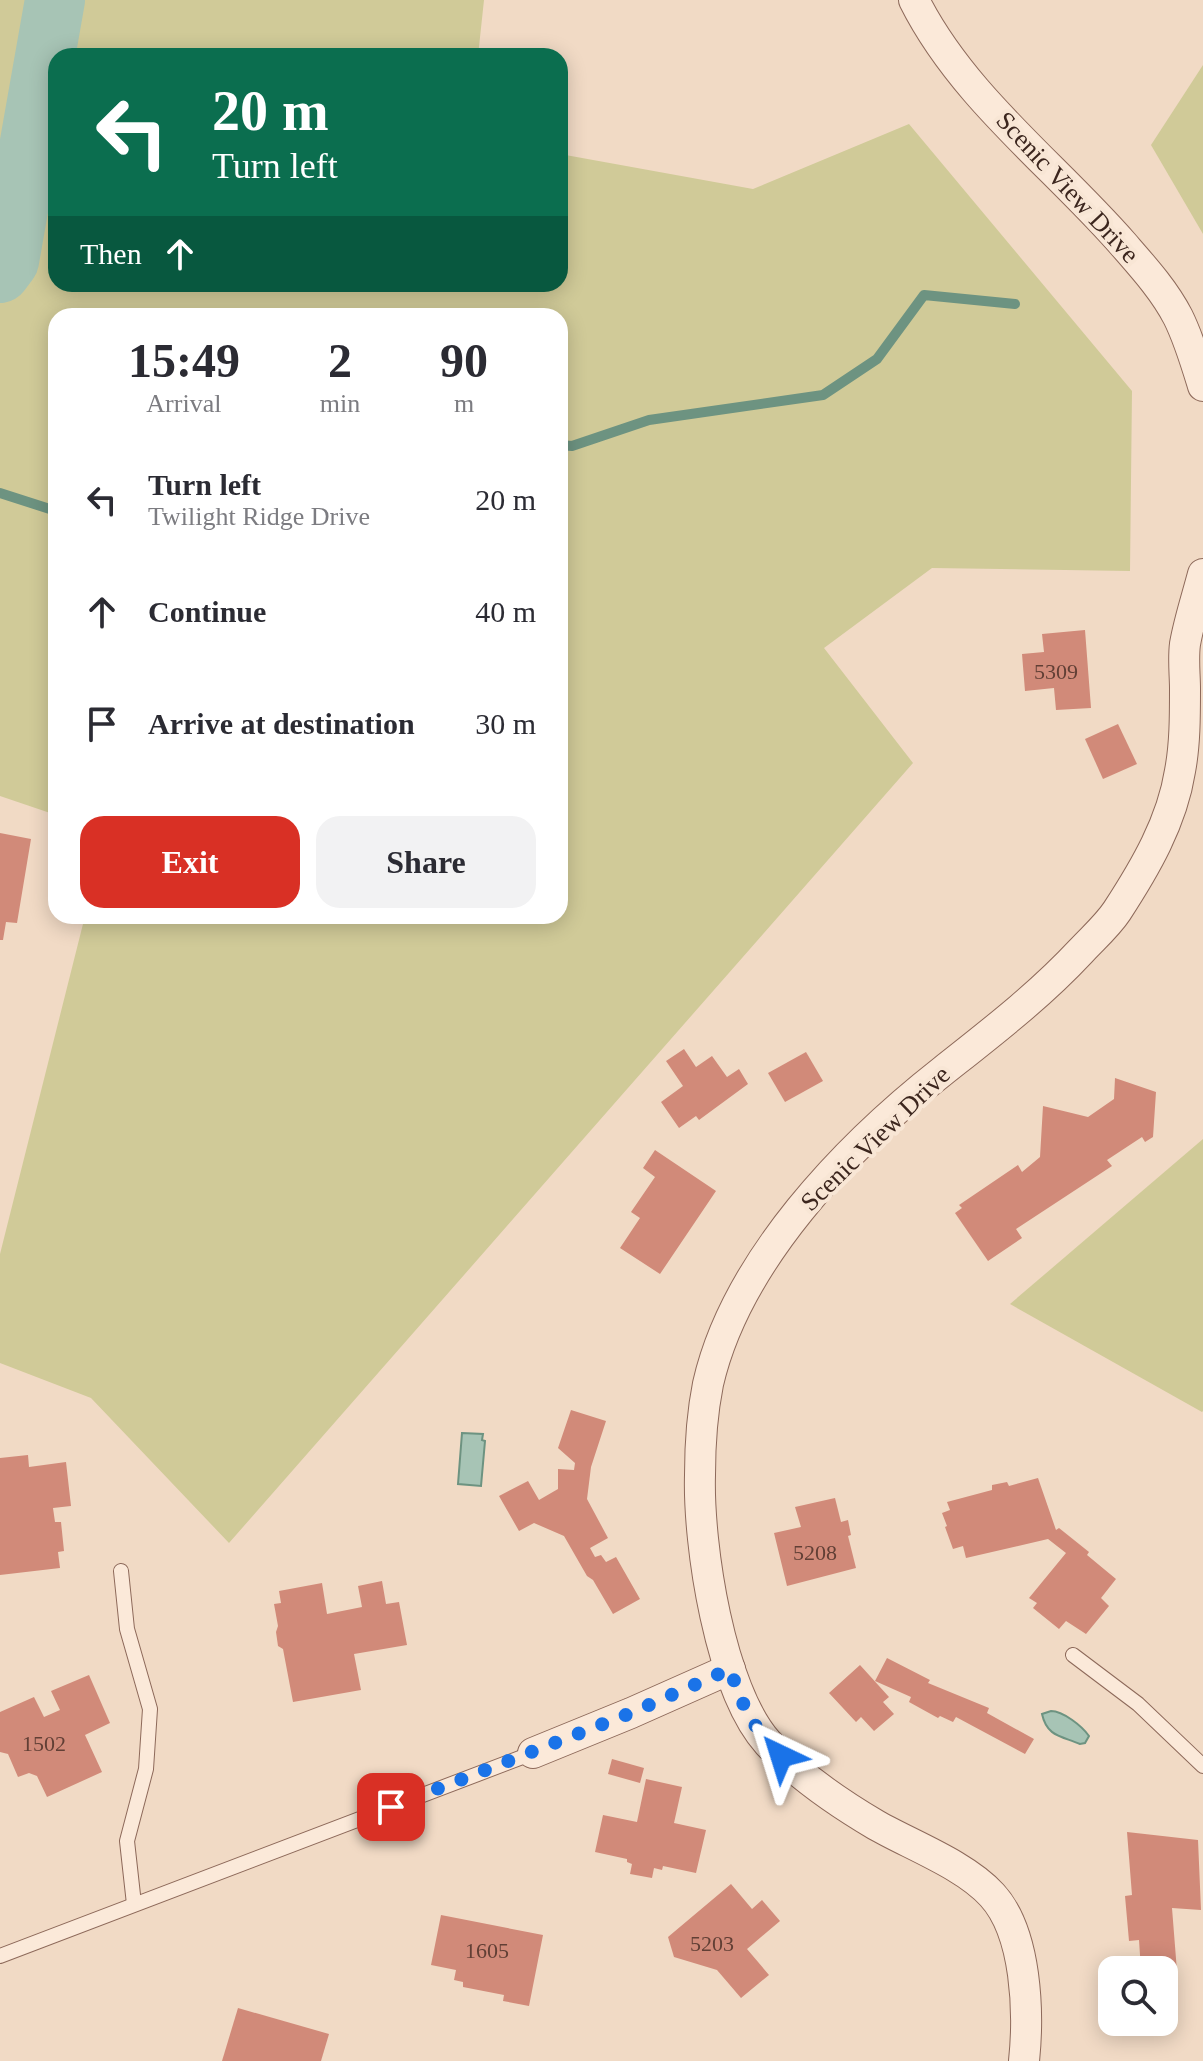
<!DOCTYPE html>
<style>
:root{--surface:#fff;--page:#f2f2f3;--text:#2b2b33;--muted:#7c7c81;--accent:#d93025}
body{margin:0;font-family:Georgia,serif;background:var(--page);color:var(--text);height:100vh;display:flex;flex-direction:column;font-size:30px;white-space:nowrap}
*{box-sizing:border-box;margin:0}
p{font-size:26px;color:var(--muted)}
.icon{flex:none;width:44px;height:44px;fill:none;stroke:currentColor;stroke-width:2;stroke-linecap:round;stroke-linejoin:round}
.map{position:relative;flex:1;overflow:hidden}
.panel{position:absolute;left:48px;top:308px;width:520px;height:616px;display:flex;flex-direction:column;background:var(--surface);border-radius:24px;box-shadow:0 4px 20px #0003}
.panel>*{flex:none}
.top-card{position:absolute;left:48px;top:48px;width:520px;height:244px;border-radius:24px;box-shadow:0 4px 20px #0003;background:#0b6e4f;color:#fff;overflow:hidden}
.controls{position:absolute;left:1098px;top:1956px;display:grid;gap:16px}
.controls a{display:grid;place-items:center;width:80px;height:80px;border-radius:16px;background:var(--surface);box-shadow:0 4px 20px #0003;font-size:40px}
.pin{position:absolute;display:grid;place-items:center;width:68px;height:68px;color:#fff;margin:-34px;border-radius:16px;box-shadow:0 4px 12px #0006}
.me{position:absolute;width:88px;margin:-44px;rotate:319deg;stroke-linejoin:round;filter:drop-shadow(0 0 6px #0008)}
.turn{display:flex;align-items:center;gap:28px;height:168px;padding:0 32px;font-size:36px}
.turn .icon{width:104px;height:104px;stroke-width:2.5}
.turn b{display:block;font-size:56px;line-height:68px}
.then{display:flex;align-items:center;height:76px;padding:0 32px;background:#0003;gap:16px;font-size:30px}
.eta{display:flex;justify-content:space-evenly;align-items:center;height:136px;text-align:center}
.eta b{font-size:48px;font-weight:600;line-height:56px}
.button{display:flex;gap:16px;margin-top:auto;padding:16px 32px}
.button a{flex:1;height:92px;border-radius:24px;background:var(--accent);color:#fff;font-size:32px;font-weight:600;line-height:92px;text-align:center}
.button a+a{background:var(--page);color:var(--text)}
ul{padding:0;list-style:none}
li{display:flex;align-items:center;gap:24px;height:112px;padding:0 32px}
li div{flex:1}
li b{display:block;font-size:30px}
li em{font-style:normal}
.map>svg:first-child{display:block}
.green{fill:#d0ca98}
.water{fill:#a7c4b5;stroke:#6d9381;stroke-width:2}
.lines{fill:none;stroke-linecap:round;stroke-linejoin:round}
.stream{stroke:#6d9381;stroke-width:10}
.river{stroke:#a7c4b5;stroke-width:60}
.building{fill:#d18a79}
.service-casing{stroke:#8d695a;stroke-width:16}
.minor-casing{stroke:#8d695a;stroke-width:32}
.service{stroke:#fbe9d9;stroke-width:14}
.minor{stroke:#fbe9d9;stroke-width:30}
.route{stroke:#1a73e8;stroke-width:14;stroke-dasharray:0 25.2}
.labels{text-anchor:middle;stroke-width:8;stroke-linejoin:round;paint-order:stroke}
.number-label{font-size:22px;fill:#613f35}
.street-label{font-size:26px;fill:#3c261e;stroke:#f8e6d5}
</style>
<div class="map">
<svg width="1203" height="2061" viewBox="0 0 1203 2061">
<rect width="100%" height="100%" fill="#f1dac5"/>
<g class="green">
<polygon points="0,0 484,0 478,56 56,56 56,284 560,284 560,154 753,189 909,124 1132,391 1130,571 932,568 824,648 913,763 229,1543 91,1398 0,1363 0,1254 85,916 560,916 560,316 56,316 56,815 0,796"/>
<polygon points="1203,65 1203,234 1151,145"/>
<polygon points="1203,1139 1203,1411 1202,1412 1010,1304"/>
</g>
<g class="water">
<polygon points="462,1433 483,1434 482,1440 485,1441 481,1486 458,1484"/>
<path d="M1051 1711C1063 1711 1082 1726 1089 1736L1085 1743 1080 1744C1062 1736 1047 1737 1042 1714Z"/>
</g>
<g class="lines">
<g class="stream">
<polyline points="560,445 572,446 649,420 823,395 877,359 924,295 1015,304"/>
<polyline points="0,493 56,511"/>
</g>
<polyline class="river" points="0,273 9,261 55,0"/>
</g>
<g class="building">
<polygon points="1085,630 1091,708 1056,710 1054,688 1025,691 1022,654 1044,652 1042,634"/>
<polygon points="1118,724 1137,764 1103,779 1085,739"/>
<polygon points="0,833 31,839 17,923 6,922 3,940 0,940"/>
<polygon points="684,1049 696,1067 712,1056 727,1077 739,1069 748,1084 699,1120 696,1116 679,1128 661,1102 683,1086 666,1061"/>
<polygon points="806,1052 823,1081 785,1102 768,1073"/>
<polygon points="1115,1078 1156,1092 1153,1137 1145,1142 1142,1137 1107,1160 1112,1166 1016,1229 1022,1238 988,1261 955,1213 962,1208 959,1205 1018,1165 1022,1172 1040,1157 1043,1106 1088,1117 1114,1099"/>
<polygon points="655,1150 716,1191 660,1274 620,1248 640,1218 631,1212 655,1177 643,1168"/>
<polygon points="571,1410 606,1421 591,1467 587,1499 608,1538 590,1548 595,1557 601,1555 606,1562 616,1557 640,1599 613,1614 593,1580 587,1576 564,1536 534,1523 519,1531 499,1496 528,1481 539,1500 558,1489 558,1469 574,1470 575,1463 558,1448"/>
<polygon points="28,1455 29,1467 66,1462 71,1506 53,1508 55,1522 61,1522 64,1551 58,1552 60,1568 0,1575 0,1458"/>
<polygon points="1038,1478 1056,1530 1059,1528 1089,1552 1087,1555 1116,1579 1101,1598 1109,1606 1086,1634 1066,1621 1059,1629 1033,1608 1037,1603 1029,1598 1066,1553 1048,1539 966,1558 963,1546 953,1549 945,1527 947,1526 942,1513 950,1510 947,1502 992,1490 992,1485 1007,1482 1009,1486"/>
<polygon points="835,1498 841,1522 848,1520 851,1535 848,1536 856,1568 787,1586 774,1533 801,1527 795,1507"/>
<polygon points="382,1581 386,1604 399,1602 407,1645 354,1654 361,1690 293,1702 283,1649 278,1646 276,1632 278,1626 274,1604 281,1603 279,1591 322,1583 327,1614 362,1607 358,1586"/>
<polygon points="887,1658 930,1680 928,1683 989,1708 987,1713 1034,1739 1025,1754 956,1717 953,1722 940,1716 938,1718 909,1702 911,1697 875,1681"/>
<polygon points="860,1665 889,1697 883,1702 894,1714 874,1731 861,1717 856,1722 829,1693"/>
<polygon points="89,1675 110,1723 85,1735 102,1772 47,1797 37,1776 29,1773 18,1777 8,1754 0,1752 0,1712 34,1697 44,1717 60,1710 51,1691"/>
<polygon points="612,1759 644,1768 640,1783 608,1774"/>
<polygon points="646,1779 682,1787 674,1823 706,1830 696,1873 663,1866 662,1870 654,1868 652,1878 630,1874 632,1864 627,1862 627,1859 595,1852 603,1815 637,1822"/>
<polygon points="1127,1832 1198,1840 1201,1910 1172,1908 1178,1984 1164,1984 1164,1970 1141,1970 1139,1940 1129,1941 1125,1896 1132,1895"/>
<polygon points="731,1884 752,1909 762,1900 780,1921 747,1949 769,1975 741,1998 717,1970 674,1957 668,1937"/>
<polygon points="441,1915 543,1935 529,2006 503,2001 504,1995 463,1987 463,1982 454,1980 456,1970 431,1965"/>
<polygon points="238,2008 329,2034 321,2061 222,2061"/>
</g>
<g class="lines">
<defs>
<g id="service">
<polyline points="121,1571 127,1629 150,1709 146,1769 127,1841 134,1904"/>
<polyline points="1073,1655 1138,1704 1203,1766"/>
<polyline points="0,1956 533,1753"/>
</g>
<g id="minor">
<path d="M914 0C962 96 1053 164 1123 244 1143 267 1164 290 1178 317 1189 339 1196 363 1203 386"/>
<polyline points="533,1753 631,1713 730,1669"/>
<path d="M1024 2061C1029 2013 1027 1933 992 1895 965 1865 911 1845 876 1825 837 1802 799 1776 768 1743 720 1690 698 1545 700 1475 700 1445 702 1414 708 1384 736 1261 847 1146 944 1070 992 1032 1039 996 1081 951 1093 938 1107 926 1117 911 1145 868 1172 822 1180 771 1185 745 1185 716 1185 689 1185 675 1183 659 1185 644 1189 621 1197 597 1203 574"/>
</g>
</defs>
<use href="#service" class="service-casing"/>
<use href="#minor" class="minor-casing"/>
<use href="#service" class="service"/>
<use href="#minor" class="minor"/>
</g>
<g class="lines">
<path class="route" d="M391 1807 631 1713 730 1669C743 1707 752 1727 781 1756"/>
</g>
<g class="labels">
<g class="number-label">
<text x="1056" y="679">5309</text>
<text x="815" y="1560">5208</text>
<text x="44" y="1751">1502</text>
<text x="712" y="1951">5203</text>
<text x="487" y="1958">1605</text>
</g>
<g class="street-label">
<text transform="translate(1068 187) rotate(47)" y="9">Scenic View Drive</text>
<text transform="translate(875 1138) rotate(-44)" y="9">Scenic View Drive</text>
</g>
</g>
</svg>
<div class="controls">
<a><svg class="icon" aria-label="search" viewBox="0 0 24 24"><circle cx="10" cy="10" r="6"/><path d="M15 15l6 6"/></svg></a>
</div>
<div class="pin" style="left:391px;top:1807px;background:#d93025"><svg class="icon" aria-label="arrive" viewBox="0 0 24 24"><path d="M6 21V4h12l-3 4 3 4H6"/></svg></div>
<svg class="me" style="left:781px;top:1756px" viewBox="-20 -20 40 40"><path d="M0-17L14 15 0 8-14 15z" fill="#1a73e8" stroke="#fff" stroke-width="4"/></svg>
<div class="top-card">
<div class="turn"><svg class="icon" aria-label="left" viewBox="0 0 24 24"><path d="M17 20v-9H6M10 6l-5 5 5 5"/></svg><div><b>20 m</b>Turn left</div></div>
<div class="then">Then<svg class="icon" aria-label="ahead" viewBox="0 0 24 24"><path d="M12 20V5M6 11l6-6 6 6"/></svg></div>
</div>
<section class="panel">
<div class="eta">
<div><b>15:49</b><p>Arrival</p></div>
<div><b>2</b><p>min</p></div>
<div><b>90</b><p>m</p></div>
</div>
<ul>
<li><svg class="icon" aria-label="left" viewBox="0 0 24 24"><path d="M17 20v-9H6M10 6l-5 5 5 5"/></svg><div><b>Turn left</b><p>Twilight Ridge Drive</p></div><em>20 m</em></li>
<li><svg class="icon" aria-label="ahead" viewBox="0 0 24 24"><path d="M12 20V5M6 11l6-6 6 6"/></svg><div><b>Continue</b></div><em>40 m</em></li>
<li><svg class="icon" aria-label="arrive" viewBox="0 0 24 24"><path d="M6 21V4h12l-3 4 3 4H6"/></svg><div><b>Arrive at destination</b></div><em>30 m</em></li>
</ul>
<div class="button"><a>Exit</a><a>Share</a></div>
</section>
</div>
